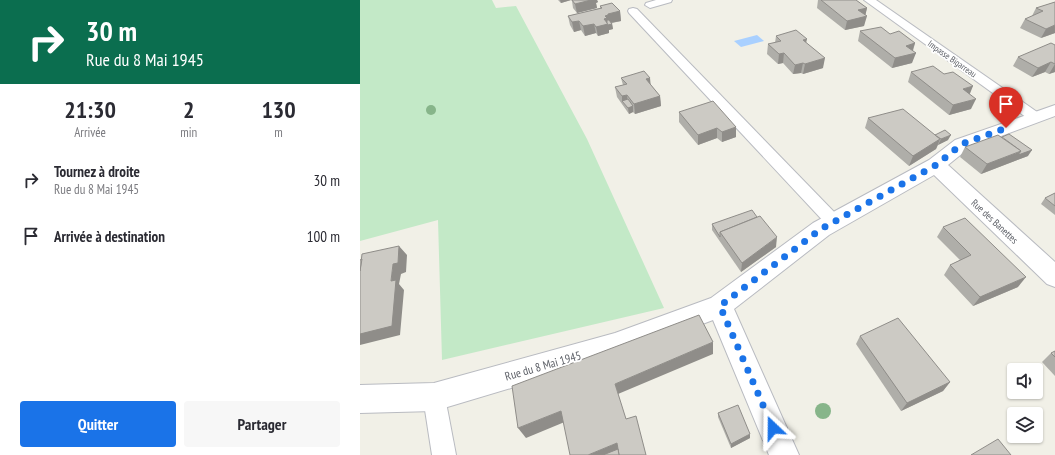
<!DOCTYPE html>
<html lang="fr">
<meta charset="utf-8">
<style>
:root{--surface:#fff;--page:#f7f7f7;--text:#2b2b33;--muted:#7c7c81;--accent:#1a73e8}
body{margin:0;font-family:"PT Sans Narrow",sans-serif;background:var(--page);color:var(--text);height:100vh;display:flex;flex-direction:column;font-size:15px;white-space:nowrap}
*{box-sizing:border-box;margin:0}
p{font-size:13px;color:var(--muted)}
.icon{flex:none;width:22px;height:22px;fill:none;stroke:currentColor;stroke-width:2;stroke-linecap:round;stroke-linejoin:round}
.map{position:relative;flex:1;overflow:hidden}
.drawer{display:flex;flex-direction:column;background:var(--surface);width:360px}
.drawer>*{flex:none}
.banner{background:#0b6e4f;color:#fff;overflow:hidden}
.controls{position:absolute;left:647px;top:363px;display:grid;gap:8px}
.controls a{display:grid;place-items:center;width:36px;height:36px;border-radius:4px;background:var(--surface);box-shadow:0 1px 3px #0004;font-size:20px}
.pin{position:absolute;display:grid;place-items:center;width:34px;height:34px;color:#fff;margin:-41px -17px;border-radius:50% 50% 50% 0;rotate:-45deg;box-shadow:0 0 4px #0007}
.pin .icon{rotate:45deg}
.me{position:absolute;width:44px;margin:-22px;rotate:337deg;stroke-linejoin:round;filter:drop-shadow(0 0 3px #0008)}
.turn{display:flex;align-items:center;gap:14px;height:84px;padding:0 20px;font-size:18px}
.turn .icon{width:52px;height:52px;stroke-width:2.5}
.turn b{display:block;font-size:28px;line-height:34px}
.eta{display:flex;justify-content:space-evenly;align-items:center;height:68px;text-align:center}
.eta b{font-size:24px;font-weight:800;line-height:28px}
.button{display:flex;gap:8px;margin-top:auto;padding:8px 20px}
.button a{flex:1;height:46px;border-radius:4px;background:var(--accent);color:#fff;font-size:16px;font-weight:800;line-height:46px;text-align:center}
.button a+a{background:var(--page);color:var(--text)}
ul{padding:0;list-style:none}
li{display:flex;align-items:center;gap:12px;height:56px;padding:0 20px}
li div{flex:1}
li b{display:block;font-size:15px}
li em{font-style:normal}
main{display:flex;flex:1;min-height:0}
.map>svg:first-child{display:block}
.green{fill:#c3e9c7}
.water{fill:#a9d0ff}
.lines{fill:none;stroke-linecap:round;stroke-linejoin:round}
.lane-casing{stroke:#b9bbc1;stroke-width:2}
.street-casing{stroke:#b9bbc1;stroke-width:2}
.lane{fill:#fff;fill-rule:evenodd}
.street{fill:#fff;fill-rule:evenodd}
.tree{fill:#87b58a}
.wall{fill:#afaea9}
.shaded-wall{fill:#8f8d89}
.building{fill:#cccac4;stroke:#8f8d89}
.route{stroke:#1a73e8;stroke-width:7;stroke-dasharray:0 12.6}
.labels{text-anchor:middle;stroke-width:3.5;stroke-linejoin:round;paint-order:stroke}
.far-street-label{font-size:9px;fill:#5e6168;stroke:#fff}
.street-label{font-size:10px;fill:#5e6168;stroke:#fff}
.near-street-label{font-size:12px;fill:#5e6168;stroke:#fff}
</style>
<main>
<section class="drawer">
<div class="banner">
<div class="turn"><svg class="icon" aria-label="right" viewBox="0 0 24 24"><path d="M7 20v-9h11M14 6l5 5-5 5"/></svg><div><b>30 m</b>Rue du 8 Mai 1945</div></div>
</div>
<div class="eta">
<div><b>21:30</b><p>Arrivée</p></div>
<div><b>2</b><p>min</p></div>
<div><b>130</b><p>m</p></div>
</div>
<ul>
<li><svg class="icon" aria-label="right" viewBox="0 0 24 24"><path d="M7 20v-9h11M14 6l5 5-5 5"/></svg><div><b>Tournez à droite</b><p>Rue du 8 Mai 1945</p></div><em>30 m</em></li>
<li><svg class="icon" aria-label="arrive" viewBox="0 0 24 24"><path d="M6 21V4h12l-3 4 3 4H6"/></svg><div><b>Arrivée à destination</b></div><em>100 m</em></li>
</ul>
<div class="button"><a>Quitter</a><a>Partager</a></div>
</section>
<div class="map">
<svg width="695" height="455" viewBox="0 0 695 455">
<rect width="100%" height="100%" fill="#f1f0e7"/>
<polygon class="green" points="0,0 132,0 136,8 156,6 227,139 304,308 82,360 78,220 0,241"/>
<polygon class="water" points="397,35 404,41 381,47 374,41"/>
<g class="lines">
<defs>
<g id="lane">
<polygon points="296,0 312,0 311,2 290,8 285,5 286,3"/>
<polygon points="504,0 516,0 680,114 682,117 680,120 675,121 670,120"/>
<polygon points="273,8 277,9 479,217 481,221 479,225 473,227 467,225 269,13 268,11 269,9"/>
<polygon points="74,386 82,389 85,397 96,455 72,455 63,397 66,389"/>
</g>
<polygon id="street" points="695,105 695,116 609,148 588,165 695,262 695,287 687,284 574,175 469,235 374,309 439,455 409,455 353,320 255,357 74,411 0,413 0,385 74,383 255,333 351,298 453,223 569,160 595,140"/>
</defs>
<use href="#lane" class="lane-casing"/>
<use href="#street" class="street-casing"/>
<use href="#lane" class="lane"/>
<use href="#street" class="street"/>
</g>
<g class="tree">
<circle cx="71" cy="110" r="5"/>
<circle cx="463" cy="411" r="8"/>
</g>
<g class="wall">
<polygon points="198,0 237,0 238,2 236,3 237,8 217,13 213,8 212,1 211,0 201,3"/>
<polygon points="458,0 496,0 507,8 505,15 504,26 485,30 457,8"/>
<polygon points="695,2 695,33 681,38 660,28 665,19 672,16 676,8"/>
<polygon points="240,6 260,11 261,21 252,23 253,29 249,30 249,33 238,36 236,33 225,36 221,30 214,32 210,25 208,16 240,8"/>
<polygon points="500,31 530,34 555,43 553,51 552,63 532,68 498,41"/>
<polygon points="416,36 446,43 463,68 443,74 441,73 433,74 423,63 418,64 407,54 408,44 415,43"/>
<polygon points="695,45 695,72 689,74 685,72 672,77 653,66 658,57"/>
<polygon points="551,72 610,94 611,109 589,115 548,82"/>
<polygon points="261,78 290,78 290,84 300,96 301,106 275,114 273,112 269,114 257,97 255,87 263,85"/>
<polygon points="319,112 376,127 376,137 362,142 357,138 338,145 319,122"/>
<polygon points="508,118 575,135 588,140 578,145 576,149 549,166 505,128"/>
<polygon points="605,147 668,156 621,174 600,157"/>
<polygon points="695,193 695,215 681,204 685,198"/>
<polygon points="352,224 416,247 381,272 352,230"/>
<polygon points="583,227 658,287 613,306 584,275 590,265 600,260 577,237"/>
<polygon points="500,336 590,382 583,391 541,411 496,344"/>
<polygon points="695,351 695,376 682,362 691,353"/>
<polygon points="358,413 390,438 371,448 358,417"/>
</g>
<g class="shaded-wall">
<polygon points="200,0 211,0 201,3"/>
<polygon points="231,0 237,0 238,2 236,3 237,8 217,13 215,4"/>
<polygon points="507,8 505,17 507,16 504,26 485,30 487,21 498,10"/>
<polygon points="260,11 261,21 250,23 252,24 253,29 249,30 249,33 238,36 236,27 244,19 245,16 248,14"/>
<polygon points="219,21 221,30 214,32 212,22"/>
<polygon points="234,24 236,33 225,36 223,26"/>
<polygon points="695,25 695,33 681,38 686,29"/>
<polygon points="447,39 445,48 443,40"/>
<polygon points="555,43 552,52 556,53 552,63 532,68 535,58 546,46"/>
<polygon points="424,53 423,63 418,64 419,54"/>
<polygon points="465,58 463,68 443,74 445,64"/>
<polygon points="691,62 685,72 672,77 678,68"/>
<polygon points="443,63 441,73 433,74 435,65"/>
<polygon points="695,64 695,72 689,74"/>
<polygon points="290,78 291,88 286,79"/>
<polygon points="613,86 609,96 603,89"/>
<polygon points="267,95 268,105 262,101 262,96"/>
<polygon points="300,96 301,106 275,114 274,104"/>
<polygon points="616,99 611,109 589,115 593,105"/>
<polygon points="273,106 273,112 269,114 268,108"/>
<polygon points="376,127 376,137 362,142 362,132"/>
<polygon points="357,128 357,138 338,145 338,135"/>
<polygon points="591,135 588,140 578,145 581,139"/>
<polygon points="580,139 576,149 549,166 553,156"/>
<polygon points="672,150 668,156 621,174 627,164 661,151"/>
<polygon points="417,237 416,247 381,272 382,263"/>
<polygon points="39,246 47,255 46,272 41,274 39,284 44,290 40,335 0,345 0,334 31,281 33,264"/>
<polygon points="666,277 658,287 613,306 620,297"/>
<polygon points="353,342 353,354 258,394 255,384"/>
<polygon points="590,382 583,391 541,411 547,403"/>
<polygon points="201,411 207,421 166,438 158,428"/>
<polygon points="390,434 390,438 371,448 371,444"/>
<polygon points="257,443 260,452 253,455 228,455"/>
</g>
<g class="building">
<polygon points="212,0 231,0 215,4"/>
<polygon points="461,0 496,0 507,8 498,10 507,16 487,21"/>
<polygon points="695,2 695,25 686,29 665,19 683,11 676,8"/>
<polygon points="252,3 260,11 248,14 248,15 245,16 247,18 244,19 248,24 236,27 234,24 223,26 219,21 212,22 208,16 242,8 240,6"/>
<polygon points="247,20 249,20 252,24 248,25 247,23"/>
<polygon points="521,27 530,34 539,31 555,43 546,46 556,53 535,58 500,31"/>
<polygon points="436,30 447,39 443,40 465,58 445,64 443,63 435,65 424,53 419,54 408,44 421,41 416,36"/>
<polygon points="691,43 695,45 695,64 691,62 678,68 658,57"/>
<polygon points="573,66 584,74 593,72 613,86 603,89 616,99 593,105 551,72"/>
<polygon points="284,71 290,78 286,79 300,96 274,104 267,95 262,96 255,87 267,84 261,78"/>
<polygon points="268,99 273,106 268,108 262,101"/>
<polygon points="353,101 376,127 362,132 357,128 338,135 319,112"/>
<polygon points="543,109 580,139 553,156 508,118"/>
<polygon points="585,130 591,135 581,139 575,135"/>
<polygon points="649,134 672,150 658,155 661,151 642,137"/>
<polygon points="638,135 661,151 627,164 605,147"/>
<polygon points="695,193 695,206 685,198"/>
<polygon points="392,210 397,217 360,232 360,237 352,224"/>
<polygon points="400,216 417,237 382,263 360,232"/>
<polygon points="605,218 666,277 620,297 590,265 611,255 583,227"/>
<polygon points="39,246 38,263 33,264 31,281 36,280 32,326 0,334 0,271 2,254"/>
<polygon points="2,259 0,271 0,260"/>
<polygon points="339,315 353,342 255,384 266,419 276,416 286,455 259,455 257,443 228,455 210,455 201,411 158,428 152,386"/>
<polygon points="538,318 590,382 547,403 500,336"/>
<polygon points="695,351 695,357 691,353"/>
<polygon points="378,405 390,434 371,444 358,413"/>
<polygon points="638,439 651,455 611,455"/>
<polygon points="258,449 259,455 243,455"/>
</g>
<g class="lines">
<polyline class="route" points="413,428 360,306 461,229 576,165 602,144 646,128"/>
</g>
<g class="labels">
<g class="far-street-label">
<text transform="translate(592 59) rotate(35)" y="3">Impasse Bigarreau</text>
</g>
<g class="street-label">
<text transform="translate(635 221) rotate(43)" y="4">Rue des Banettes</text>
</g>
<g class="near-street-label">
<text transform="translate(183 366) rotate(-16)" y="4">Rue du 8 Mai 1945</text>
</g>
</g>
</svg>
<div class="controls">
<a><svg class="icon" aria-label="sound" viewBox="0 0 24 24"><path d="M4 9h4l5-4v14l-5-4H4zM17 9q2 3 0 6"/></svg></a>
<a><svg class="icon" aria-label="layers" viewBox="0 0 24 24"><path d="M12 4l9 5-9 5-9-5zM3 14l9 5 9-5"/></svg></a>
</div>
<div class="pin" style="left:646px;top:128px;background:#d93025"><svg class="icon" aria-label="arrive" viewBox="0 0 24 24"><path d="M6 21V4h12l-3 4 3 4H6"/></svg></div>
<svg class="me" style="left:413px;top:428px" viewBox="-20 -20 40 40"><path d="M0-17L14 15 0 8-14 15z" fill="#1a73e8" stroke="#fff" stroke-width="4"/></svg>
</div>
</main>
